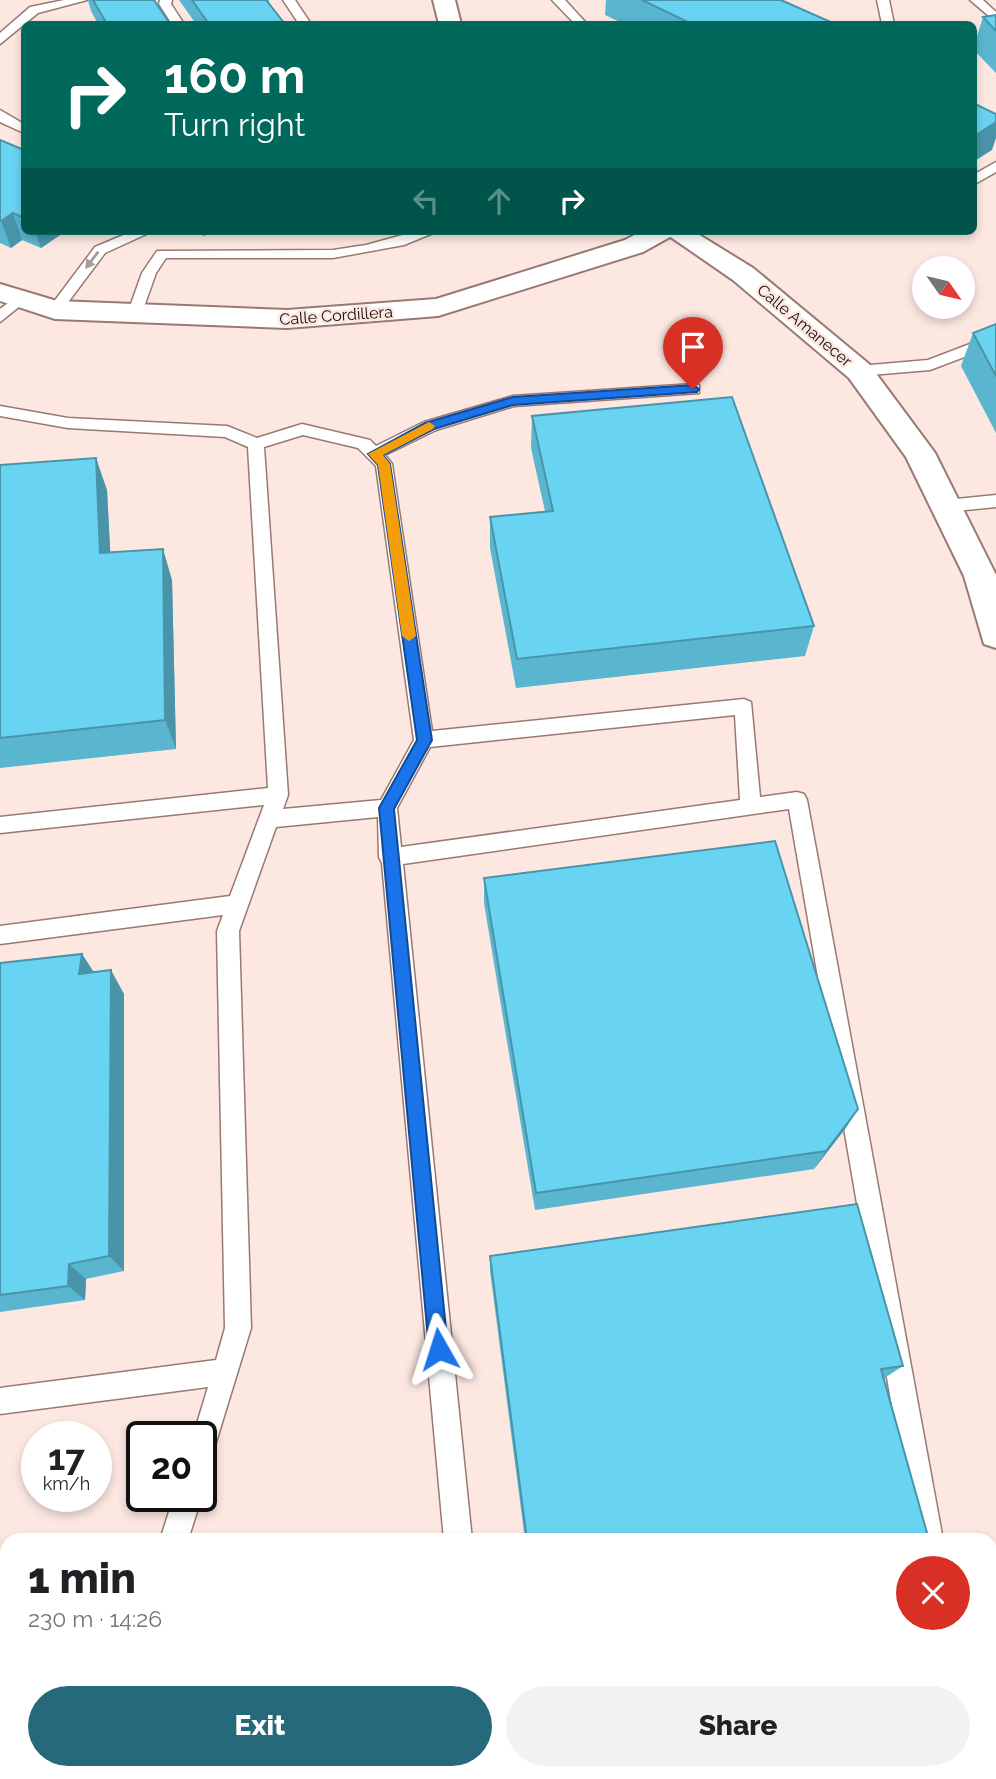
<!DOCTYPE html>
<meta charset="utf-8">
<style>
:root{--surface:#fff;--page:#f2f2f2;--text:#202124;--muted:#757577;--accent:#25697b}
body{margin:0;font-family:Raleway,sans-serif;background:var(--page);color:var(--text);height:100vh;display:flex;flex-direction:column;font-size:26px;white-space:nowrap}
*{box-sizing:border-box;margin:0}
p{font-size:23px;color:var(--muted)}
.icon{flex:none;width:38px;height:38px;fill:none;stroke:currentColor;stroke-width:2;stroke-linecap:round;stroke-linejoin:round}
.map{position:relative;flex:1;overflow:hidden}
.sheet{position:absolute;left:0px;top:1533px;width:998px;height:247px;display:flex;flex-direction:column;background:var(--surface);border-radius:21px 21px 0 0;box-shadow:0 4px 10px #0003}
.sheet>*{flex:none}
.banner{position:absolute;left:21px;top:21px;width:956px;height:214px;border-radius:10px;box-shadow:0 4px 10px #0003;background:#00695c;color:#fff;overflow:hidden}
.needle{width:46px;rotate:124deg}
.tools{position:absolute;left:912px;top:256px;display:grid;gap:14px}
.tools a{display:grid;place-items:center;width:63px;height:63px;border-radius:50%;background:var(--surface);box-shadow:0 4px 10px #0003;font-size:35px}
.speed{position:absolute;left:21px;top:1421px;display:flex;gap:14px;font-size:35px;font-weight:700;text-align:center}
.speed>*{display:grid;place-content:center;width:91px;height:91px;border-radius:50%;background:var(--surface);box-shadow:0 4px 10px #0003;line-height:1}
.speed small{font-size:18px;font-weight:400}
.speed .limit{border:4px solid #111;border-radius:10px;background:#fff;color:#111}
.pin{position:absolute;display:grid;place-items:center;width:60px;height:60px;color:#fff;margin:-72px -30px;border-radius:50% 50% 50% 0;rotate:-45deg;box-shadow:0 0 7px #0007}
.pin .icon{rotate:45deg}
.me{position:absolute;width:77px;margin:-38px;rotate:354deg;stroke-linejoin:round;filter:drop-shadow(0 0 5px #0008)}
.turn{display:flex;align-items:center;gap:24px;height:147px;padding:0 28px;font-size:32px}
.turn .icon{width:91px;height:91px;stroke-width:2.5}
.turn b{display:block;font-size:49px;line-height:60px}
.lanes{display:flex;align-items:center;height:66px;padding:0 28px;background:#0003;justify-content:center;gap:35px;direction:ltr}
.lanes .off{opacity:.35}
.round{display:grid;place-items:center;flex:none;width:74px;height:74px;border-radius:37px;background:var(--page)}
.overview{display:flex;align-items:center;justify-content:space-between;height:119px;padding:0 28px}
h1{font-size:42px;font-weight:800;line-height:52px}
.action{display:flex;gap:14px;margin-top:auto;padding:14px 28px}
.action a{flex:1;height:80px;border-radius:42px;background:var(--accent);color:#fff;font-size:28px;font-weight:800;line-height:80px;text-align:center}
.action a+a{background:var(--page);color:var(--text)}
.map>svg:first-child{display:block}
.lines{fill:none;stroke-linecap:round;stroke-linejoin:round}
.service-casing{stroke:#997971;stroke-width:3}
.minor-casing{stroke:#997971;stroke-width:4}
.tertiary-casing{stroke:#997971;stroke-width:4}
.service{fill:#fff;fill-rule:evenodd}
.minor{fill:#fff;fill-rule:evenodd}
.tertiary{fill:#fff;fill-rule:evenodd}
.wall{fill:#5ab6cf}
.shaded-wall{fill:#4a94a9}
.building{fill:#69d4f1;stroke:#4a94a9;stroke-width:2}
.oneway{fill:#a29e9d}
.route{fill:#1a73e8;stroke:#114b97;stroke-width:2}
.slow{fill:#f59e0b}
.labels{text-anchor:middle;stroke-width:5;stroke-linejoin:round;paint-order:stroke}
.far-street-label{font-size:16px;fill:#170c09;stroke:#fde7e1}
</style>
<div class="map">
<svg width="996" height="1779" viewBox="0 0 996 1779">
<rect width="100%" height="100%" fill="#fde7e1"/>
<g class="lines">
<defs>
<g id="service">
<polygon points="64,0 87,0 38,13 0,44 0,33 30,7"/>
<polygon points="160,0 172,0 171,4 184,24 172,24 159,4"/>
<polygon points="283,0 295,0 311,24 299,24"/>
<polygon points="552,0 565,0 587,24 575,24"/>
<polygon points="877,0 889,0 894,24 882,24"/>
<polygon points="970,0 983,0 996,12 996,22"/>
<polygon points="0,110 24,124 24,133 0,122"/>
<polygon points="996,162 996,172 973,185 973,175"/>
<polygon points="133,231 153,231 105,253 60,313 50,313 50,307 95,247"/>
<polygon points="417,231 438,231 404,245 333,258 166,258 156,273 140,318 135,320 127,315 142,273 157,251 333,250 366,245"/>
<polygon points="20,294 25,296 25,302 0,322 0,309"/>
<polygon points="996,334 996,345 930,370 859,376 851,371 859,366 928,360"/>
<path d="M693 384 699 385V393L514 406 436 430 385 455 392 464 432 731 744 699 751 702 760 797 797 792 804 794 807 800 943 1540H915L789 809 403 864 472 1540H444L382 863 379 857 378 817 276 827 239 931 251 1328 210 1462 201 1466V1437H193L208 1387 0 1414V1388L216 1360 225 1328 217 931 223 915 0 944V926L230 896 264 805 0 833V817L268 788 248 447 225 437 68 428 0 416V406L68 418 227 426 257 438 302 424 370 440 376 446 424 422 513 396ZM303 435 358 448 376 466 414 740 381 800 283 809 288 795 264 447ZM735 715 740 800 401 847 397 808 430 747Z"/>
<polygon points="996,495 996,507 946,512 937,506 946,500"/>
<polygon points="174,1496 202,1496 188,1540 160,1540"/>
<polygon points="7,1582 7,1610 0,1611 0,1583"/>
<rect x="127" y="1773" width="30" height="6"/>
<polygon points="203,1773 260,1773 257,1779 200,1779"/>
<polygon points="669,1773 699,1773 700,1779 670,1779"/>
<rect x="938" y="1773" width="30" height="6"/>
</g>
<polygon id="minor" points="642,231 674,231 670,237 643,252 438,316 287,328 55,319 0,301 0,284 57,301 287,310 436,299 625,240"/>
<g id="tertiary">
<polygon points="433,0 455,0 461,24 439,24"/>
<polygon points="662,231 693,231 753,268 869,364 935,453 996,575 996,648 984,644 964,576 906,457 849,378 733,280"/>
</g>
</defs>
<use href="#service" class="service-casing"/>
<use href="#minor" class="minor-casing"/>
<use href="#tertiary" class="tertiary-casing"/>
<use href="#service" class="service"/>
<use href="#minor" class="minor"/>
<use href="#tertiary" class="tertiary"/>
</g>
<g class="wall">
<polygon points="88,0 154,0 170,24 98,24 91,11"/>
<polygon points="179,0 269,0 269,4 285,24 196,24"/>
<polygon points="606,0 781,0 835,24 624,24 605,15"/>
<polygon points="996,15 996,73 973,49 983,17"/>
<polygon points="0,140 24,150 24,231 66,231 41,248 22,240 11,248 0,243"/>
<polygon points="996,324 996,433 961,366 973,333"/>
<polygon points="532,416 814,626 805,656 516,688 490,548 490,517 545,511 531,448"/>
<polygon points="0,465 107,490 110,552 172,580 176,749 0,768"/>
<polygon points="484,878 858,1109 845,1129 814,1169 535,1210 484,903"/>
<polygon points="82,954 94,973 124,994 124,1271 86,1279 85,1300 0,1312 0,963"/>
<polygon points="490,1256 903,1366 886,1377 884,1378 929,1540 525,1540 490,1271"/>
</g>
<g class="shaded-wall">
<polygon points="996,122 996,138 992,150 973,162 973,137"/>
<polygon points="13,213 22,240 11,248 1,221"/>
<polygon points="35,231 66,231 41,248"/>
<polygon points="202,231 221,231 203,236"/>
<polygon points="247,231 265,231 248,235"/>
<polygon points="96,458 107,490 112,583 100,553"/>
<polygon points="163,549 172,580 176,749 165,720"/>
<polygon points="82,954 97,977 79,974"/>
<polygon points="111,970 124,994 124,1271 109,1256"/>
<polygon points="858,1109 845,1129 814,1169 826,1151"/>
<polygon points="69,1264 86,1279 85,1300 68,1286"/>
<polygon points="0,1697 7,1697 7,1752 5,1779 0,1779"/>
</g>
<g class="building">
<polygon points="93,0 154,0 170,24 107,24"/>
<polygon points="192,0 266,0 285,24 209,24"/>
<polygon points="642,0 781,0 835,24 692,24"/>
<polygon points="996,15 996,31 983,17"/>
<polygon points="973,103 996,114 996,122 973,137"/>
<polygon points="0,140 24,150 24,218 13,213 1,221 0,221"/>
<polygon points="996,324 996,376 973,333"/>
<polygon points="732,397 814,626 517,659 490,517 553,511 532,416"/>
<polygon points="96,458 100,553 163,549 165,720 0,738 0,465"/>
<polygon points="775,841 858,1109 826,1151 536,1193 484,878"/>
<polygon points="82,954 79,974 111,970 109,1256 69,1264 68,1286 0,1295 0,963"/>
<polygon points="857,1204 903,1366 881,1369 929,1540 527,1540 490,1256"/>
</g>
<defs><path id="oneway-solid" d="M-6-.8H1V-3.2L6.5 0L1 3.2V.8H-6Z" transform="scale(1.75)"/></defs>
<use class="oneway" href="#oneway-solid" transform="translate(92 260) rotate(127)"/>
<polygon class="route" points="693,385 699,389 697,392 513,405 434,429 383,455 390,464 432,740 394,809 448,1349 445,1356 439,1359 432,1356 429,1349 379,808 417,740 378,465 368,454 425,423 513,397"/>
<polygon class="slow" points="429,422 435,426 433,429 383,455 390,464 416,636 409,641 402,636 378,465 368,454"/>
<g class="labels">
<g class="far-street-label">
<text transform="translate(336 315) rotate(-4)" y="6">Calle Cordillera</text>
<text transform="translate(805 325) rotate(40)" y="6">Calle Amanecer</text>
</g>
</g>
</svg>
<div class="tools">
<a><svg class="needle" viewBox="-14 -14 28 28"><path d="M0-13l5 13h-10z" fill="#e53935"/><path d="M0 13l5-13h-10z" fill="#757577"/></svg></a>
</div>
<div class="speed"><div>17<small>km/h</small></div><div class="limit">20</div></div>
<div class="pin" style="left:693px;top:389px;background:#d93025"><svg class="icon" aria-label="arrive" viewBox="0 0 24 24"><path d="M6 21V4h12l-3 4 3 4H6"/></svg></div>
<svg class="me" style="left:439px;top:1349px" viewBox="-20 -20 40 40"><path d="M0-17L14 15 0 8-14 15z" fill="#1a73e8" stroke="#fff" stroke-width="4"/></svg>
<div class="banner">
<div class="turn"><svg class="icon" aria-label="right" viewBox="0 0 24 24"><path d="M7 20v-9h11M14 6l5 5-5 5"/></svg><div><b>160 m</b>Turn right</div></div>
<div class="lanes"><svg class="icon off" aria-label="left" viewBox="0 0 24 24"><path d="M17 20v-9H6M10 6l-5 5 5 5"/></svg><svg class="icon off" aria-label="ahead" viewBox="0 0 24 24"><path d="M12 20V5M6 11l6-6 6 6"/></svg><svg class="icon" aria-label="right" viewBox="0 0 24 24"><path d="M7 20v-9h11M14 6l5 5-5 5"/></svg></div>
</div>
<section class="sheet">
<div class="overview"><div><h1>1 min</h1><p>230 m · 14:26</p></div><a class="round" style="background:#d93025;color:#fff"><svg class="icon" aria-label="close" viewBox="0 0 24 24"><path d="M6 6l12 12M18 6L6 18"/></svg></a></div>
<div class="action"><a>Exit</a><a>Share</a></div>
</section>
</div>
